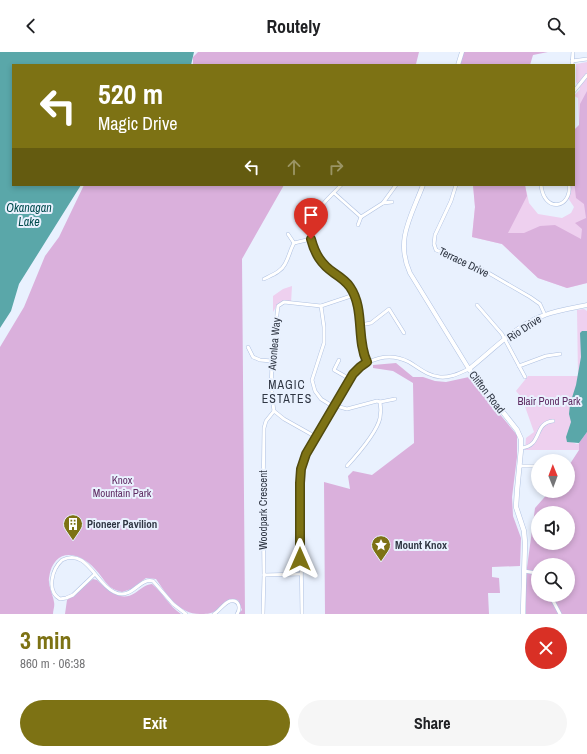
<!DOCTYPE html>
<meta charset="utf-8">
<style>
:root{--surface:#fff;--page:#f6f6f6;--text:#202124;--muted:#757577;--accent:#7d7214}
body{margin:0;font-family:"Archivo Narrow",sans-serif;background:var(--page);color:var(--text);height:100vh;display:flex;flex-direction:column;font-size:15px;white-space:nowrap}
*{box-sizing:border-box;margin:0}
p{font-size:13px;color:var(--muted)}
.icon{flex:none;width:22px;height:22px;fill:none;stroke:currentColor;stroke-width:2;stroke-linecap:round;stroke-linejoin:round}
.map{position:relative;height:562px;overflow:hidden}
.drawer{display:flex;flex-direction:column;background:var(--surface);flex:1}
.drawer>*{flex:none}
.guide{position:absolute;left:12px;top:12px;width:563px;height:122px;border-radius:0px;box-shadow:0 2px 6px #0003;background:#7d7214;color:#fff;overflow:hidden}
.needle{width:26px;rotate:359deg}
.fabs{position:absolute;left:531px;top:402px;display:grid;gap:8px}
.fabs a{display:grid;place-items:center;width:44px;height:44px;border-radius:50%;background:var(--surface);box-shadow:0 2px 6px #0003;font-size:20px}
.pin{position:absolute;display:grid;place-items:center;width:34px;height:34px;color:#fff;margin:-41px -17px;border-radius:50% 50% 50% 0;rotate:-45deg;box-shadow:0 0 4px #0007}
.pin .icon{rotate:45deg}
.me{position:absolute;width:44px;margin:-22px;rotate:0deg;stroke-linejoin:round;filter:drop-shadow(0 0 3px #0008)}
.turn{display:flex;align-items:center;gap:14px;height:84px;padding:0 20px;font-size:18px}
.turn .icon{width:52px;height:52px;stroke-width:2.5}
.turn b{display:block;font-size:28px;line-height:34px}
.lanes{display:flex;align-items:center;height:38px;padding:0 20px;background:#0003;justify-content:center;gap:20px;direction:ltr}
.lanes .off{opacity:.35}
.round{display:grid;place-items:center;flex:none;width:42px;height:42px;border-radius:21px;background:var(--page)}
.head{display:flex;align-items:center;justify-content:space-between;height:68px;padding:0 20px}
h1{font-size:24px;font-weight:700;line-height:30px;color:var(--accent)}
.cta{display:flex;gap:8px;margin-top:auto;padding:8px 20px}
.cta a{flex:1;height:46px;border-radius:24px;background:var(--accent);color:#fff;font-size:16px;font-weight:700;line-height:46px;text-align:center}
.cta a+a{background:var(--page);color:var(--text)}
header{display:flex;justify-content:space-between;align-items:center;height:52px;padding:0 20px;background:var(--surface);font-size:18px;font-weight:700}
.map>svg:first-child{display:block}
.green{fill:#eed0ef}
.forest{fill:#dab0dc;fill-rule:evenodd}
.water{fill:#5aa7a9}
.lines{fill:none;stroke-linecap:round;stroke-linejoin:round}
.minor-casing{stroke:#afc1e1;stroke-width:4}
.tertiary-casing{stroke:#afc1e1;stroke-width:5}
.secondary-casing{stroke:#afc1e1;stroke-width:5.5}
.minor{stroke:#fff;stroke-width:3}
.tertiary{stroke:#fff;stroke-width:4}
.secondary{stroke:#fff;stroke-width:4.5}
.route-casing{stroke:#514a0d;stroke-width:10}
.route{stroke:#7d7214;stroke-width:7}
.labels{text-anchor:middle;stroke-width:4;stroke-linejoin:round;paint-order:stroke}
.street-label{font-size:11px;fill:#2f3643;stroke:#e9f1fe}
.park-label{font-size:11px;fill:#5f2c63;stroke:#e9f1fe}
.poi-label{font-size:11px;font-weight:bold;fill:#2f3643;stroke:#e9f1fe;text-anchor:start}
.water-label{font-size:12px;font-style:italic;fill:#004b4d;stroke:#e9f1fe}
.neighbourhood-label{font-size:12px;letter-spacing:1px;fill:#2f3643;stroke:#e9f1fe}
</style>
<header><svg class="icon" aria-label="back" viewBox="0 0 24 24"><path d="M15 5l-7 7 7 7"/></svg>Routely<svg class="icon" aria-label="search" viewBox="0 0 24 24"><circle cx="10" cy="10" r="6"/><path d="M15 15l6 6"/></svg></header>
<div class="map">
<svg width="587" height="562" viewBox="0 0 587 562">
<rect width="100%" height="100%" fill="#e9f1fe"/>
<g class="green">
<polygon points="587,10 587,231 567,236 538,226 502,192 472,185 475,155 473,133 525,133 529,151 538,162 562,166 571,161 574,155 568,146 569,133 574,133 574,78 579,73 578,46 574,44 580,37 576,30 576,12"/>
<polygon points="292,234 291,251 279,251 276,255 273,260 273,244 283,237"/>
<polygon points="584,257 587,259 587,299 573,361 569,389 577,392 580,391 587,380 587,562 579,398 525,398 526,386 534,380 522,346 516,339 528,324 578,324 577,258"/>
</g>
<g class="forest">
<polygon points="198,0 419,0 416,12 420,13 193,13 193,5"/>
<polygon points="464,0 548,0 533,3 530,13 460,13"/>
<polygon points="587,39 587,231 567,236 538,226 502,192 472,185 475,155 473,133 525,133 527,144 508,181 524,181 540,174 555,173 581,187 582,177 575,171 586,166 584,152 576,146 574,129 574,78 579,73 580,52"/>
<path d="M84 133H284L242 207 245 562H238L242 558 238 548C223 547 226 551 215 559 211 562 205 562 200 562 179 562 167 543 156 527L146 526 131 537 122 540C118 539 112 537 109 534 104 529 100 522 95 517 78 498 53 496 49 526 48 534 53 542 54 550 55 554 53 558 53 562H0V295L24 255 45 204 59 185Z"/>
<polygon points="396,311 413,325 423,325 435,329 446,330 469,325 517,383 517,405 512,445 513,464 521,486 520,514 492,515 492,525 499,526 500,541 488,541 489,562 325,562 324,430 350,437 348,424 353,419 372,423 414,391 413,331 393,319 373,316 373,313"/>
<path d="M587 380V562H526V523L535 456 550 439H568V415L579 398V391ZM538 461H568V491H538ZM538 513H568V543H538Z"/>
<path d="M93 527 97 528C107 537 120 551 135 541 141 537 144 533 152 532 163 541 169 554 181 562H65L67 548Z"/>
</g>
<g class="water">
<polygon points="0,0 194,0 191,13 13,13 13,133 81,133 19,232 11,259 0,276"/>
<polygon points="582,279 587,279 587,380 579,391 567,390 566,385 571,370 569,362 570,352 576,333 581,305 580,281"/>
</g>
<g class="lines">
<defs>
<g id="minor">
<polyline points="572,9 587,7"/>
<polyline points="572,13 573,0"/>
<polyline points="574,39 587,23"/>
<path d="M341 133C333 142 321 152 315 163 306 179 311 202 325 214 334 221 347 227 352 238 362 261 357 288 367 310"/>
<polyline points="456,133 451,149 435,183 434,192 436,198 480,216 530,245 540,252 545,263"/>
<path d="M541 133C544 162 572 156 569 133"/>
<polyline points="334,141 361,165 383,151 396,133"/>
<polyline points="383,151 392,150"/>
<polyline points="305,154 316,161"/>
<polyline points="358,173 361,165"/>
<polyline points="288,182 294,191"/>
<path d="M264 227C272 223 281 220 285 212 289 205 290 198 294 191L311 187"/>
<polyline points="477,253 502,282 525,325"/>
<polyline points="321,254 324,275 324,291 312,328 315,339 321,347 329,352 347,357 377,349 380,350 395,347"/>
<polyline points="360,273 371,271 389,257 404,281"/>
<polyline points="248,295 253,305 260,308 272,309"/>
<polyline points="339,308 334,318 350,327"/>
<polyline points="519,314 546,304 560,302"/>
<polyline points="274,359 266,369 264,376 263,447 264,523 301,522"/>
<path d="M316 385 284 367 274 359C268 325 274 288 278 254L284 250 321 254 354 243"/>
<path d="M521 396C543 394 533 371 553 369"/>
<path d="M347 414C357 403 377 380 380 366 381 361 381 355 380 350"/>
<polyline points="519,414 538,414"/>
<polyline points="524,519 536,521 538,523"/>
<path d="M95 522 73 543 66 546 60 547C46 539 52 517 62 508 87 496 95 531 114 540 132 549 139 525 153 529L173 552 186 562"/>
<polyline points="550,543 560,562"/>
<path d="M214 562C219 559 224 551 230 549 239 547 241 556 237 562"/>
<polyline points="263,562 264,523"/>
<path d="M302 562 300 431 301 417 307 402 353 322C368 306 389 300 409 310 419 316 428 324 440 325 451 326 459 321 469 317"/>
</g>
<g id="tertiary">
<polyline points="458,13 462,0"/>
<path d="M423 133C411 165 395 188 410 221L469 317C492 299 517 272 545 263 558 258 573 256 587 253"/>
</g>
<polyline id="secondary" points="469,317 517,378 521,387 521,397 517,439 516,455 524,479 525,491 523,562"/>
</defs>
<use href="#minor" class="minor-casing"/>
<use href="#tertiary" class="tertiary-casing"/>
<use href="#secondary" class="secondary-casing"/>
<use href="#minor" class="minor"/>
<use href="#tertiary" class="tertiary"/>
<use href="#secondary" class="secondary"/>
</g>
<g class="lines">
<defs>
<path id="route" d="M300 507V431L301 417 306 402 353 322 360 315 367 310C356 287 365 257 350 235 346 229 340 225 334 221 321 212 315 202 311 187"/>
</defs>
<use href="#route" class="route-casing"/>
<use href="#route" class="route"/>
</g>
<defs>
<symbol id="building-pin" viewBox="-11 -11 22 30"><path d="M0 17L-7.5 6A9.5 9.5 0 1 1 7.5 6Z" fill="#7d7214" stroke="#e9f1fe"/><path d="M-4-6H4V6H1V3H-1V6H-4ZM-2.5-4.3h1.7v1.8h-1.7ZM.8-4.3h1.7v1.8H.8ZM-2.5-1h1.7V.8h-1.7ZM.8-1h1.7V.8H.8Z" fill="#fff"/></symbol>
<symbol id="sight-pin" viewBox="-11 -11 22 30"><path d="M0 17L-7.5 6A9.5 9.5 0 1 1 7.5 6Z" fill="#7d7214" stroke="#e9f1fe"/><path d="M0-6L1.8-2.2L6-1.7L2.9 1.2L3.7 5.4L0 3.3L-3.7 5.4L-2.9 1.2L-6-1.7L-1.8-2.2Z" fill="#fff"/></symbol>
</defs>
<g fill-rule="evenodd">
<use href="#building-pin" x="62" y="461" width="22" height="30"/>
<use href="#sight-pin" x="370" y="482" width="22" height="30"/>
</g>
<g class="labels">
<g class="street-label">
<text transform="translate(464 210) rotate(26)" y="4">Terrace Drive</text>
<text transform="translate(524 276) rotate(-33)" y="4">Rio Drive</text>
<text transform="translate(274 292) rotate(-85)" y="4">Avonlea Way</text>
<text transform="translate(487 340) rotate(52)" y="4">Clifton Road</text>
<text transform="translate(263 458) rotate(-90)" y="4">Woodpark Crescent</text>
</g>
<g class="park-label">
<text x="549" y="353">Blair Pond Park</text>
<text x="122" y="432">Knox<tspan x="122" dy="13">Mountain Park</tspan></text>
</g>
<g class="poi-label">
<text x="87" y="476">Pioneer Pavilion</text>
<text x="395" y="497">Mount Knox</text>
</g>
<g class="water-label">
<text x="29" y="160">Okanagan<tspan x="29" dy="14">Lake</tspan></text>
</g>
<g class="neighbourhood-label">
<text x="287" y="337">MAGIC<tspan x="287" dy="14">ESTATES</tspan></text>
</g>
</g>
</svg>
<div class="fabs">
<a><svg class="needle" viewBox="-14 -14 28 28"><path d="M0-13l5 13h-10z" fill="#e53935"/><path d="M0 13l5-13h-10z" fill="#757577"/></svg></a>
<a><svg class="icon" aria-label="sound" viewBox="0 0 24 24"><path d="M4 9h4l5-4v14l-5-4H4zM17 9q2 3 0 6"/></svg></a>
<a><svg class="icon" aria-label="search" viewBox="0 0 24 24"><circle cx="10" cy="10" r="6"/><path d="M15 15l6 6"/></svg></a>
</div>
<div class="pin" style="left:311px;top:187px;background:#d93025"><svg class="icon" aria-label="arrive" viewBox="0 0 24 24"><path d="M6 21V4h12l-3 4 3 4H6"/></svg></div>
<svg class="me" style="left:300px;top:507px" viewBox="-20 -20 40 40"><path d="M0-17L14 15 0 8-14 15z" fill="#7d7214" stroke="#fff" stroke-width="4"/></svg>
<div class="guide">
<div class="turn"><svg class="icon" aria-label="left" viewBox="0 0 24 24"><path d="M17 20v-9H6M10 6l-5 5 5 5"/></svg><div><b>520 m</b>Magic Drive</div></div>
<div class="lanes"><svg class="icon" aria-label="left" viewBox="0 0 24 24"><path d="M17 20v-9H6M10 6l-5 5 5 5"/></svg><svg class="icon off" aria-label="ahead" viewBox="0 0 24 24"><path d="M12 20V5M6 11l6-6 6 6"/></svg><svg class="icon off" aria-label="right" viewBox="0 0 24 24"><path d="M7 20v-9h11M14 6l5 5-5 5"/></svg></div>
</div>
</div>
<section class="drawer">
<div class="head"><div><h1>3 min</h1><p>860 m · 06:38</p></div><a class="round" style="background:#d93025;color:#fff"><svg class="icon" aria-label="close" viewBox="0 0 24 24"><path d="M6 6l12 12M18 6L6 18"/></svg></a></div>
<div class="cta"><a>Exit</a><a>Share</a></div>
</section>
